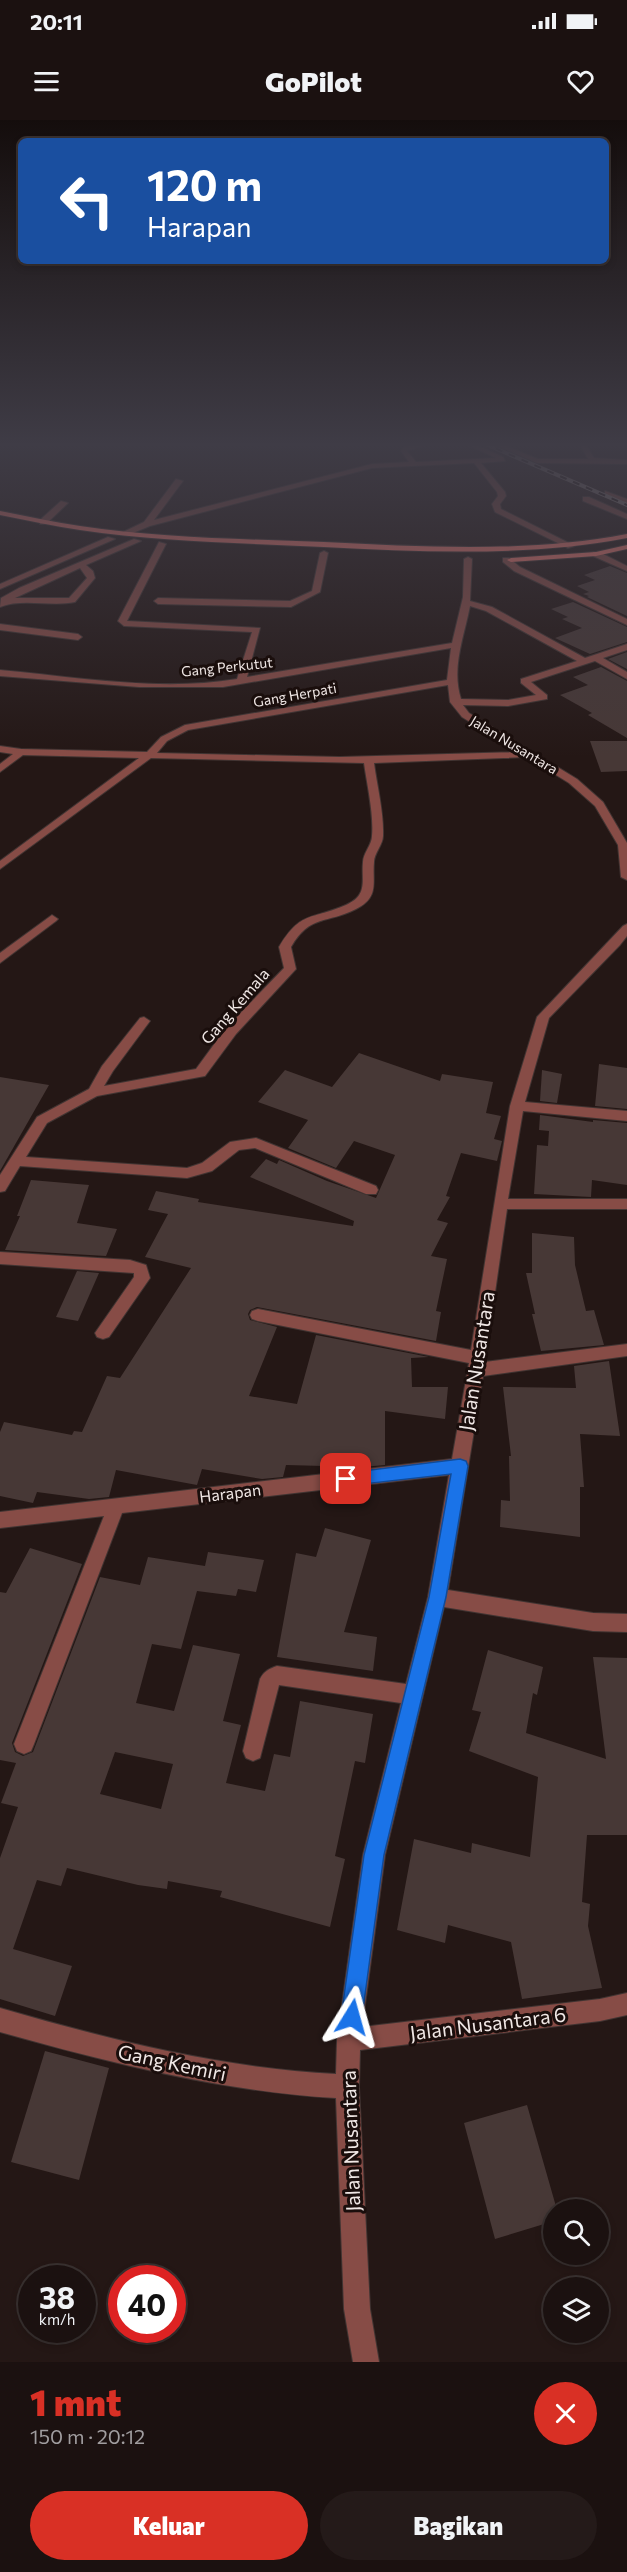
<!DOCTYPE html>
<html lang="id">
<meta charset="utf-8">
<style>
:root{--surface:#1b1110;--page:#241a19;--text:#f1f3f6;--muted:#a09d9f;--line:#393130;--accent:#d93025}
body{margin:0;font-family:Commissioner,sans-serif;background:var(--page);color:var(--text);height:100vh;display:flex;flex-direction:column;font-size:22px;white-space:nowrap}
*{box-sizing:border-box;margin:0}
p{font-size:20px;color:var(--muted)}
.icon{flex:none;width:33px;height:33px;fill:none;stroke:currentColor;stroke-width:2;stroke-linecap:round;stroke-linejoin:round}
.map{position:relative;height:2242px;overflow:hidden}
.drawer{display:flex;flex-direction:column;background:var(--surface);flex:1}
.drawer>*{flex:none}
.guide{position:absolute;left:18px;top:18px;width:591px;height:126px;border-radius:9px;box-shadow:0 3px 9px #0003,0 0 0 2px var(--line);background:#1a4fa0;color:#fff;overflow:hidden}
.fabs{position:absolute;left:543px;top:2079px;display:grid;gap:12px}
.fabs a{display:grid;place-items:center;width:66px;height:66px;border-radius:50%;background:var(--surface);box-shadow:0 3px 9px #0003,0 0 0 2px var(--line);font-size:30px}
.speed{position:absolute;left:18px;top:2145px;display:flex;gap:12px;font-size:30px;font-weight:700;text-align:center}
.speed>*{display:grid;place-content:center;width:78px;height:78px;border-radius:50%;background:var(--surface);box-shadow:0 3px 9px #0003,0 0 0 2px var(--line);line-height:1}
.speed small{font-size:15px;font-weight:400}
.speed .limit{border:9px solid #d22;background:#fff;color:#111}
.pin{position:absolute;display:grid;place-items:center;width:51px;height:51px;color:#fff;margin:-26px;border-radius:12px;box-shadow:0 3px 9px #0006}
.me{position:absolute;width:66px;margin:-33px;rotate:8deg;stroke-linejoin:round;filter:drop-shadow(0 0 4px #0008)}
.turn{display:flex;align-items:center;gap:21px;height:126px;padding:0 30px;font-size:27px}
.turn .icon{width:78px;height:78px;stroke-width:2.5}
.turn b{display:block;font-size:42px;line-height:51px}
.round{display:grid;place-items:center;flex:none;width:63px;height:63px;border-radius:32px;background:var(--page)}
.overview{display:flex;align-items:center;justify-content:space-between;height:102px;padding:0 30px}
h1{font-size:36px;font-weight:800;line-height:45px;color:var(--accent)}
.action{display:flex;gap:12px;margin-top:auto;padding:12px 30px}
.action a{flex:1;height:69px;border-radius:36px;background:var(--accent);color:#fff;font-size:24px;font-weight:800;line-height:69px;text-align:center}
.action a+a{background:var(--page);color:var(--text)}
.status{display:flex;justify-content:space-between;align-items:center;height:42px;padding:0 30px;background:var(--surface);direction:ltr}
.status svg{height:16px;fill:currentColor}
header{display:flex;justify-content:space-between;align-items:center;height:78px;padding:0 30px;background:var(--surface);font-size:27px;font-weight:800}
.map>svg:first-child{display:block}
.building{fill:#473836;fill-rule:evenodd}
.lines{fill:none;stroke-linecap:round;stroke-linejoin:round}
.minor-casing{stroke:#413432;stroke-width:2}
.major-casing{stroke:#413432;stroke-width:2}
.minor{fill:#874c46;fill-rule:evenodd}
.major{fill:#f67a70;fill-rule:evenodd}
.rail-casing{stroke:#8e8381;stroke-width:4}
.rail{stroke:#1a0e0c;stroke-width:2;stroke-dasharray:7;stroke-linecap:butt}
.route{fill:#1a73e8;stroke:#114b97;stroke-width:1.5}
.labels{text-anchor:middle;stroke-width:6;stroke-linejoin:round;paint-order:stroke}
.far-street-label{font-size:14px;fill:#f0e7e5;stroke:#1a0e0c}
.street-label{font-size:16px;fill:#f0e7e5;stroke:#1a0e0c}
.near-street-label{font-size:20px;fill:#f0e7e5;stroke:#1a0e0c}
</style>
<div class="status"><b>20:11</b><svg viewBox="0 0 49 12"><path d="M0 12V9h3v3zM5 12V6h3v6zM10 12V3h3v9zM15 12V0h3v12zM26 1h20v11H26zM47 4h2v5h-2z"/></svg></div>
<header><svg class="icon" aria-label="menu" viewBox="0 0 24 24"><path d="M4 6h16M4 12h16M4 18h16"/></svg>GoPilot<svg class="icon" aria-label="heart" viewBox="0 0 24 24"><path d="M12 20l-8-8c-3-5 5-10 8-4 3-6 11-1 8 4z"/></svg></header>
<div class="map">
<svg width="627" height="2242" viewBox="0 0 627 2242">
<rect width="100%" height="100%" fill="#241715"/>
<g class="building">
<polygon points="610,446 627,453 627,496 587,477 589,476 583,474 589,472 577,466 595,460 584,455"/>
<polygon points="573,482 627,507 627,522 590,534 555,518 582,508 562,499 568,497 551,489"/>
<polygon points="627,532 627,549 608,539"/>
<polygon points="601,547 627,561 627,618 588,595 592,593 560,575 588,565 573,557"/>
<polygon points="590,621 627,621 627,651 601,652"/>
<polygon points="359,933 440,961 442,954 493,962 486,993 501,996 494,1019 502,1021 497,1041 461,1033 446,1076 450,1077 437,1100 448,1103 431,1136 447,1139 436,1191 441,1192 436,1221 257,1187 250,1190 248,1194 250,1200 277,1207 249,1276 297,1284 316,1215 429,1237 411,1238 412,1267 448,1267 445,1299 385,1291 385,1345 362,1347 286,1345 283,1357 262,1359 202,1349 197,1365 116,1350 109,1377 89,1379 37,1372 33,1383 0,1376 0,1312 4,1302 72,1315 74,1311 82,1312 107,1256 120,1258 191,1148 145,1137 168,1094 148,1090 156,1071 199,1079 198,1082 353,1106 354,1101 250,1057 266,1039 277,1044 279,1040 327,1061 376,1078 395,1035 354,1021 336,1048 288,1028 308,1000 258,982 285,950 332,967"/>
<polygon points="599,944 627,948 627,989 595,986"/>
<polygon points="542,950 562,954 557,983 540,981"/>
<polygon points="0,957 49,965 0,1051"/>
<polygon points="540,995 593,1002 593,1000 627,1003 627,1065 592,1060 591,1077 534,1074 537,1025 548,1026 549,1011 539,1010"/>
<polygon points="31,1060 89,1065 77,1103 117,1109 106,1136 5,1130 20,1096 17,1096"/>
<polygon points="532,1113 574,1117 575,1145 586,1191 594,1190 604,1225 541,1231 532,1194 535,1194 526,1153 532,1153"/>
<polygon points="77,1151 99,1153 78,1201 56,1197"/>
<polygon points="609,1241 620,1316 580,1314 584,1367 580,1367 580,1417 500,1407 501,1380 510,1381 509,1336 511,1336 503,1267 576,1268 574,1246"/>
<polygon points="325,1408 371,1420 344,1512 377,1517 373,1551 277,1537 296,1433 316,1437"/>
<path d="M30 1428 82 1444 12 1623 15 1632 23 1636 33 1632 100 1457 140 1465 148 1437 205 1446 208 1432 264 1440 256 1472 238 1469 236 1476 197 1471 181 1529 152 1524 136 1583 174 1591 193 1525 240 1534 223 1601 241 1605 226 1663 265 1671 274 1634 290 1637 300 1581 373 1594 365 1643 355 1641 335 1736 345 1739 330 1807 220 1777 222 1771 168 1761 167 1769 138 1765 67 1748 61 1766 37 1760 13 1829 72 1846 55 1896 0 1879V1738L18 1687 1 1683 16 1643 0 1640V1472L6 1473ZM115 1632 173 1644 161 1689 100 1674Z"/>
<polygon points="488,1530 543,1547 537,1575 533,1573 526,1613 606,1639 593,1537 627,1538 627,1715 587,1715 582,1782 590,1784 588,1806 602,1868 522,1879 511,1822 448,1805 445,1823 397,1810 414,1719 471,1733 472,1723 530,1737 538,1657 469,1631 481,1592 472,1590"/>
<polygon points="45,1931 109,1948 79,2060 11,2042"/>
<polygon points="527,1985 557,2090 554,2090 554,2101 495,2119 464,2003"/>
</g>
<g class="lines">
<defs>
<g id="minor">
<polygon points="422,323 429,324 407,331 416,342 496,338 464,323 472,323 503,337 505,341 481,343 505,372 506,376 500,384 501,389 575,426 568,428 495,392 492,384 498,376 497,372 474,343 372,348 150,406 128,415 121,413 144,402 176,359 183,361 154,400 372,344 409,342 401,331 404,327"/>
<polygon points="491,323 499,323 538,339 588,339 579,323 585,323 594,338 627,340 627,344 537,343"/>
<polygon points="605,371 627,379 627,384 605,375"/>
<polygon points="583,377 589,377 627,394 627,399 583,381"/>
<polygon points="61,381 68,383 46,404 40,404 40,400"/>
<polygon points="108,417 115,419 0,469 0,464"/>
<path d="M134 419 141 421 86 445 93 451 95 458 75 482C51 487 22 478 0 487L1 478 19 468ZM80 448 87 458 69 478H15Z"/>
<path d="M159 422 166 424 127 501 260 508 247 557 452 523 463 477 464 439 468 437 472 439 470 481 492 487 585 538 627 524V530L603 538 627 552V559L595 541 531 562 547 575V579L508 586 463 585 469 593 577 659 603 682 627 723V760L621 757 618 725 595 686 569 663 527 637 374 643C377 666 384 693 383 716 383 725 374 733 374 742 372 762 380 777 356 789 327 804 310 794 291 827L296 849 236 914 205 956 97 976 47 1003 26 1037 187 1048 202 1043 230 1022 256 1018 376 1066 378 1070 376 1074H366L255 1028 239 1030 212 1051 187 1058 20 1046 5 1071 0 1072V1055L37 997 89 969 102 946 140 898 144 897 150 901 113 951 104 966 196 949 226 908 284 848 279 827C301 790 312 800 346 785 369 775 361 760 363 742 363 733 372 725 372 716 374 694 367 665 364 643L151 638 0 749V741L139 638 23 635 0 652V644L13 634 0 632V626L21 629 147 632 161 617 185 605 447 560 451 528 223 567H139L0 556V550C77 557 160 572 237 559L252 512 124 506 118 501ZM470 486 486 491 577 541 521 559V563L536 575 508 580 461 579C451 548 464 517 470 486ZM448 565 450 582 462 597 518 632 340 637 157 633 167 621 188 610Z"/>
<polygon points="324,431 328,433 320,472 291,487 158,484 154,481 158,478 290,481 312,471 320,433"/>
<polygon points="593,432 599,432 627,446 627,451 593,436"/>
<polygon points="503,438 509,438 520,447 627,499 627,505 514,451 503,442"/>
<polygon points="0,504 78,514 82,517 78,520 0,510"/>
<polygon points="52,795 58,799 56,801 0,843 0,833"/>
<path d="M627 804V816L620 825 549 898 525 982 627 991V1001L523 991 508 1079H627V1089H507L485 1242 627 1224V1236L483 1256 448 1470 593 1493 627 1494V1512L593 1511 444 1487 385 1735 362 1907 600 1879 627 1873V1895L600 1901 360 1930 359 1967 370 2189 379 2242H353L344 2189 336 1978C220 1971 111 1943 0 1912V1888C111 1920 220 1948 336 1954L337 1920 363 1735 401 1583 279 1565 260 1638 253 1641 246 1638 243 1631 260 1559C264 1551 269 1549 277 1546L406 1564 428 1477 449 1355 122 1393 34 1624 31 1631 24 1634 17 1631 14 1624 104 1396 0 1408V1392L452 1339 469 1243 258 1201 252 1199 250 1195 252 1191 258 1189 471 1230 510 986 537 897 623 806Z"/>
<polygon points="0,1132 130,1140 146,1145 150,1158 109,1217 103,1219 97,1217 95,1213 134,1157 134,1153 0,1144"/>
</g>
<g id="major">
<path d="M0 391C27 396 53 402 80 406 160 418 243 419 324 422 426 427 527 433 627 414V418C527 437 426 432 324 427 243 423 160 422 80 410 53 406 27 400 0 395Z"/>
<polygon points="627,425 627,429 596,436 511,442 507,440 511,438 596,432"/>
</g>
</defs>
<use href="#minor" class="minor-casing"/>
<use href="#major" class="major-casing"/>
<use href="#minor" class="minor"/>
<use href="#major" class="major"/>
<defs>
<polyline id="rail" points="483,323 627,385"/>
</defs>
<use href="#rail" class="rail-casing"/>
<use href="#rail" class="rail"/>
</g>
<linearGradient id="sky" x2="0" y2="1"><stop stop-color="#140d0c"/><stop offset="0.51" stop-color="#3f3c46"/><stop offset="1" stop-color="#3f3c46" stop-opacity="0"/></linearGradient>
<rect width="627" height="637" fill="url(#sky)"/>
<polygon class="route" points="460,1339 466,1341 468,1346 446,1477 384,1735 362,1897 359,1904 352,1907 344,1904 341,1897 364,1735 429,1477 451,1354 346,1366 340,1364 338,1359 340,1355 346,1353"/>
<g class="labels">
<g class="far-street-label">
<text transform="translate(227 547) rotate(-6)" y="5">Gang Perkutut</text>
<text transform="translate(295 575) rotate(-10)" y="5">Gang Herpati</text>
<text transform="translate(514 625) rotate(31)" y="5">Jalan Nusantara</text>
</g>
<g class="street-label">
<text transform="translate(235 886) rotate(-49)" y="6">Gang Kemala</text>
<text transform="translate(230 1373) rotate(-7)" y="6">Harapan</text>
</g>
<g class="near-street-label">
<text transform="translate(477 1241) rotate(-81)" y="7">Jalan Nusantara</text>
<text transform="translate(488 1904) rotate(-7)" y="7">Jalan Nusantara 6</text>
<text transform="translate(172 1943) rotate(12)" y="7">Gang Kemiri</text>
<text transform="translate(351 2021) rotate(-92)" y="7">Jalan Nusantara</text>
</g>
</g>
</svg>
<div class="fabs">
<a><svg class="icon" aria-label="search" viewBox="0 0 24 24"><circle cx="10" cy="10" r="6"/><path d="M15 15l6 6"/></svg></a>
<a><svg class="icon" aria-label="layers" viewBox="0 0 24 24"><path d="M12 4l9 5-9 5-9-5zM3 14l9 5 9-5"/></svg></a>
</div>
<div class="speed"><div>38<small>km/h</small></div><div class="limit">40</div></div>
<div class="pin" style="left:346px;top:1359px;background:#d93025"><svg class="icon" aria-label="arrive" viewBox="0 0 24 24"><path d="M6 21V4h12l-3 4 3 4H6"/></svg></div>
<svg class="me" style="left:352px;top:1897px" viewBox="-20 -20 40 40"><path d="M0-17L14 15 0 8-14 15z" fill="#1a73e8" stroke="#fff" stroke-width="4"/></svg>
<div class="guide">
<div class="turn"><svg class="icon" aria-label="left" viewBox="0 0 24 24"><path d="M17 20v-9H6M10 6l-5 5 5 5"/></svg><div><b>120 m</b>Harapan</div></div>
</div>
</div>
<section class="drawer">
<div class="overview"><div><h1>1 mnt</h1><p>150 m · 20:12</p></div><a class="round" style="background:#d93025;color:#fff"><svg class="icon" aria-label="close" viewBox="0 0 24 24"><path d="M6 6l12 12M18 6L6 18"/></svg></a></div>
<div class="action"><a>Keluar</a><a>Bagikan</a></div>
</section>
